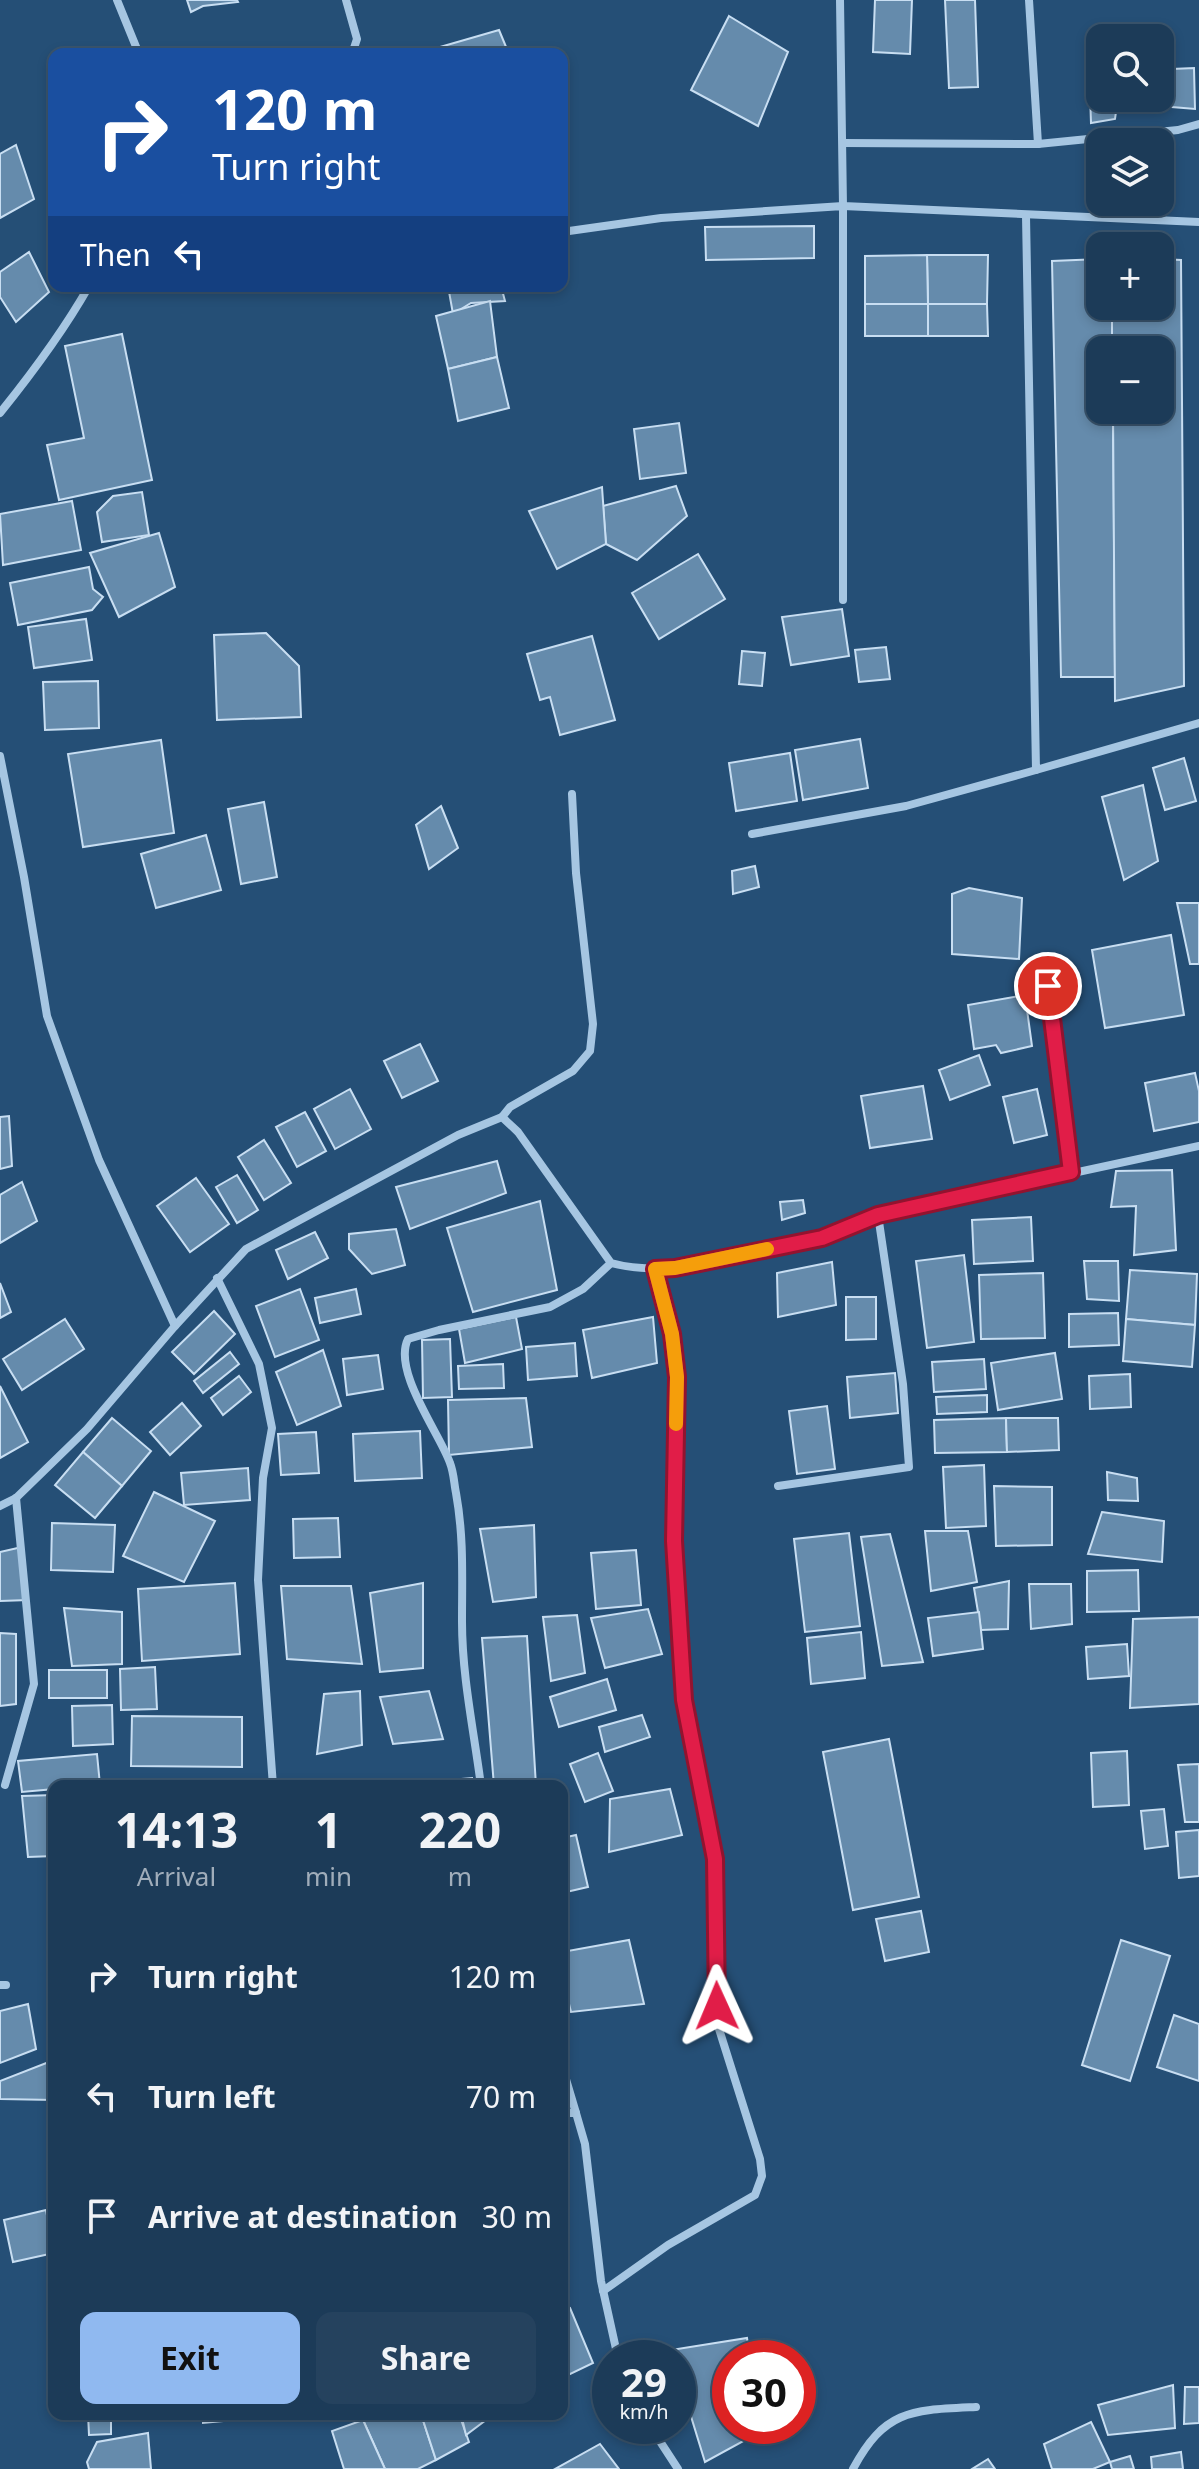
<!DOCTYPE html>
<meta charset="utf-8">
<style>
:root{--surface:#1c3b58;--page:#25425e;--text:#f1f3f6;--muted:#a0adba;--line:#3a556e;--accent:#90b9f0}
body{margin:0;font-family:"Noto Sans",sans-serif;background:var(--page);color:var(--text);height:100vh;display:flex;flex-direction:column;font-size:30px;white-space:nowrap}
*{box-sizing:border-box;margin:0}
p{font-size:26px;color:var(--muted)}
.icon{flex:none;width:44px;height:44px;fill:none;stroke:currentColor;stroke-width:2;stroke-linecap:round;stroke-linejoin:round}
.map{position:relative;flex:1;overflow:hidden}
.drawer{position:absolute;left:48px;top:1780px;width:520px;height:640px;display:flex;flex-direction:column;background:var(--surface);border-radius:16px;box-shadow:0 4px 12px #0003,0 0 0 2px var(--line)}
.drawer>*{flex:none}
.top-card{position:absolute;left:48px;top:48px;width:520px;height:244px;border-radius:16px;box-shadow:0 4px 12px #0003,0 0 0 2px var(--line);background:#1a4fa0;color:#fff;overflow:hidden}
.buttons{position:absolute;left:1086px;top:24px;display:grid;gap:16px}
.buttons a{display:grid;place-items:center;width:88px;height:88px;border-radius:16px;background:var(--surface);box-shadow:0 4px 12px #0003,0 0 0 2px var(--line);font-size:40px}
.speed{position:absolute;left:592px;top:2340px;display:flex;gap:16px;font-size:40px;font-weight:700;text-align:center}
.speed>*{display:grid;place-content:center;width:104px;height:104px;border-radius:50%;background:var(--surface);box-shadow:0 4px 12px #0003,0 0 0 2px var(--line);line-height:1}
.speed small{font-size:20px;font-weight:400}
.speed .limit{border:12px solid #d22;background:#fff;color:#111}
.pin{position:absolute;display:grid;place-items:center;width:68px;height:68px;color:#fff;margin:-34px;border:4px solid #fff;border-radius:50%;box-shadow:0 2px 8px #0007}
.me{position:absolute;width:88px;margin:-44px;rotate:359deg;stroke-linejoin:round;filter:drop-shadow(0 0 6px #0008)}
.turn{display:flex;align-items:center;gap:28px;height:168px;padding:0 32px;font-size:36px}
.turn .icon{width:104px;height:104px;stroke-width:2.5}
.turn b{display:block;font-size:56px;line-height:68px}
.then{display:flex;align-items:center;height:76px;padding:0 32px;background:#0003;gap:16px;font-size:30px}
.eta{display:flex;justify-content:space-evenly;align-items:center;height:136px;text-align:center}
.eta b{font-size:48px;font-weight:700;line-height:56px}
.primary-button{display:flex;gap:16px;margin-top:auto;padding:16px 32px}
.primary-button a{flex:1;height:92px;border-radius:16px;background:var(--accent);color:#111;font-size:32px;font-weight:700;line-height:92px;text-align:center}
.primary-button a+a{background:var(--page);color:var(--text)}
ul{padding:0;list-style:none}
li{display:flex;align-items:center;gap:24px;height:120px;padding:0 32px}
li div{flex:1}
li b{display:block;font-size:30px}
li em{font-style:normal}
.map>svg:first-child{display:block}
.building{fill:#658bac;stroke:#c8def2;stroke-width:2}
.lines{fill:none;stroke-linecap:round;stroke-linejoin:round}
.minor{stroke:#a6c6e2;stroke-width:8}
.route-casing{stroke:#92132f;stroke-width:20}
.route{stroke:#e11d48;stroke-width:14}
.slow{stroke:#f59e0b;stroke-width:14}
</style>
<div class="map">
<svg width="1199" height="2469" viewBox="0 0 1199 2469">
<rect width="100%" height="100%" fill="#254f76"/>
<g class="building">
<polygon points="187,0 237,0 238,2 203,6 191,12"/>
<polygon points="875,0 912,0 910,54 873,52"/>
<polygon points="945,0 975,0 978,87 949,88"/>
<polygon points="729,16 788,52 758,126 691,90"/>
<polygon points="499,30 509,54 447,54 440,47"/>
<polygon points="1194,68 1195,109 1172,107 1172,69"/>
<polygon points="1090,94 1100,94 1100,98 1118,98 1115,119 1091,123"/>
<polygon points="16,145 34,199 0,218 0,154"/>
<polygon points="814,226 814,258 706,260 705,227"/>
<polygon points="29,252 49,292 16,322 0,297 0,272"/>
<polygon points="927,255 988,255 987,304 928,304"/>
<polygon points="927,255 928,304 865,304 865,256"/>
<polygon points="1100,259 1100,306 1112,306 1112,350 1100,350 1100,410 1113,410 1115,677 1061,677 1052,261"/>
<polygon points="1160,259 1181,260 1184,686 1115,701 1113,410 1160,410 1160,350 1112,350 1112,306 1160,306"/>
<polygon points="448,286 501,286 505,301 471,303 453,314"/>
<polygon points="490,301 497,357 448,369 436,316"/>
<rect x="865" y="304" width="63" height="32"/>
<polygon points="928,304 987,304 988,336 928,336"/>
<polygon points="122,334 152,480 59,500 47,445 84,438 65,346"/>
<polygon points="497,357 509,408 458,421 448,369"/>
<polygon points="679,423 686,473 640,479 634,429"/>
<polygon points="676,486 687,516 637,560 606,544 603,506"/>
<polygon points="602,487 606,544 557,569 529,511"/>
<polygon points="142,492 149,535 102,542 97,512 113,496"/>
<polygon points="72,501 81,550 3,565 0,514"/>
<polygon points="159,533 175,587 119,617 90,553"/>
<polygon points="698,554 725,599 659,639 632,593"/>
<polygon points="89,567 93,589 103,597 92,610 18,625 10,583"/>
<polygon points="842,609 849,656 791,665 782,617"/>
<polygon points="86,619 92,660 34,668 28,627"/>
<polygon points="266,633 299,666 301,717 217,720 214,635"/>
<polygon points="592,636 615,720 560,735 550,697 540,700 527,654"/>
<polygon points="886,647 890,679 859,682 855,650"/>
<polygon points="742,651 765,653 762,686 739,684"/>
<polygon points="98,681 99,728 45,730 43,682"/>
<polygon points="860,739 868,788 803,800 795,750"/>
<polygon points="161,740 174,833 83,847 68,754"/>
<polygon points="790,753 797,801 736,811 729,763"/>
<polygon points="1184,758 1196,801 1165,810 1153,768"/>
<polygon points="1143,785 1158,861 1124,880 1102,797"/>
<polygon points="264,802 277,877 241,884 228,809"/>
<polygon points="441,806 458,848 429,869 416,825"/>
<polygon points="206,835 221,890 156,908 141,854"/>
<polygon points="755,866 759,887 733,894 732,871"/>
<polygon points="969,888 1022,898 1019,959 952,954 952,894"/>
<polygon points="1177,903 1199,903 1199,964 1190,964"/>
<polygon points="1171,935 1184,1015 1105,1028 1092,950"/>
<polygon points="1025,995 1032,1046 1001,1053 996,1045 974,1049 968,1005"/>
<polygon points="420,1044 438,1081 402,1098 384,1061"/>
<polygon points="979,1055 990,1085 950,1100 939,1070"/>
<polygon points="1195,1073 1199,1091 1199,1122 1154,1131 1145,1083"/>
<polygon points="923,1086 932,1139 870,1148 861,1096"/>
<polygon points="350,1089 371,1129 335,1149 314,1109"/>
<polygon points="1037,1089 1047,1135 1014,1143 1003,1097"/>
<polygon points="305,1112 326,1151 297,1167 276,1127"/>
<polygon points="9,1116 12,1166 0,1169 0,1117"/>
<polygon points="264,1140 291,1183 264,1200 238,1157"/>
<polygon points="497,1161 506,1193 410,1229 396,1187"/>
<polygon points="1172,1170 1176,1250 1134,1255 1136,1206 1111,1207 1116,1171"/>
<polygon points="237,1175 258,1210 237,1223 216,1187"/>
<polygon points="196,1178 229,1224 190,1252 157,1206"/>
<polygon points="22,1182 37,1221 0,1243 0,1195"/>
<polygon points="803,1200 805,1213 782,1220 780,1202"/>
<polygon points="540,1201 557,1290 473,1312 447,1228"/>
<polygon points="1031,1217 1033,1261 974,1264 972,1220"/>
<polygon points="396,1229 405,1265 372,1274 349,1249 349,1234"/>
<polygon points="315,1232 328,1258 288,1279 276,1250"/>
<polygon points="964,1255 974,1342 927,1348 916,1261"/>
<polygon points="1084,1261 1118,1261 1119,1301 1087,1299"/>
<polygon points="832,1262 836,1305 778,1317 777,1273"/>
<polygon points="1130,1270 1197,1274 1195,1325 1126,1319"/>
<polygon points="1043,1273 1045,1338 981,1339 979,1275"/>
<polygon points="0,1283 11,1312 0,1318"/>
<polygon points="300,1289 319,1340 275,1357 256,1306"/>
<polygon points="356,1289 361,1314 320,1323 315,1298"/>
<polygon points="846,1297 876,1297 876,1339 846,1340"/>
<polygon points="214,1311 235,1334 194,1374 172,1352"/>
<polygon points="1118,1313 1119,1345 1069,1347 1069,1314"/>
<polygon points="516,1317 522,1349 465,1363 459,1329"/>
<polygon points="653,1317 657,1363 592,1378 583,1330"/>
<polygon points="65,1319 84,1349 22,1390 3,1359"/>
<polygon points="1126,1319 1195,1325 1192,1367 1123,1361"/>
<polygon points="450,1339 452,1397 423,1398 422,1340"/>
<polygon points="575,1343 577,1376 528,1380 526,1347"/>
<polygon points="323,1350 341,1406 297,1425 276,1372"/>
<polygon points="230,1352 239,1364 203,1393 194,1381"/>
<polygon points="1055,1353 1062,1399 998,1410 991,1363"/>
<polygon points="378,1355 383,1389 347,1395 343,1359"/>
<polygon points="984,1359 986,1389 934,1392 932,1362"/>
<polygon points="503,1364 504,1388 459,1389 458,1366"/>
<polygon points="895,1373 898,1413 850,1418 847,1377"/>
<polygon points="1130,1374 1131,1407 1090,1409 1089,1376"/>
<polygon points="239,1376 251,1392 223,1415 211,1398"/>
<polygon points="0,1386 28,1442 0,1458"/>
<polygon points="987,1395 987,1412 937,1414 936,1397"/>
<polygon points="526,1398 532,1447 449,1455 448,1400"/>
<polygon points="182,1403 201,1426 170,1455 150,1432"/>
<polygon points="827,1406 835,1469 797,1474 789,1411"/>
<polygon points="112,1418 151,1451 122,1486 83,1452"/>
<polygon points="1006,1418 1007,1452 935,1453 934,1420"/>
<polygon points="1006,1418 1058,1418 1059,1450 1007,1452"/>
<polygon points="420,1431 422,1478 355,1481 353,1434"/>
<polygon points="316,1432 319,1473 281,1475 278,1434"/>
<polygon points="83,1452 122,1486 95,1518 55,1485"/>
<polygon points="984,1465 986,1526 946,1528 943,1467"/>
<polygon points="248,1468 250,1500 184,1505 181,1473"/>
<polygon points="1107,1472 1137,1478 1138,1501 1108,1500"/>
<polygon points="994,1486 1052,1487 1052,1545 996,1546"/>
<polygon points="154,1492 215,1521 184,1582 123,1556"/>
<polygon points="1102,1512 1164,1521 1162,1562 1088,1554"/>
<polygon points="338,1518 340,1557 294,1558 293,1519"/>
<polygon points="52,1523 115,1525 113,1572 51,1570"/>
<polygon points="534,1525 536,1597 493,1602 480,1529"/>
<polygon points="925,1531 968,1531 977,1582 931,1591"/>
<polygon points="849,1533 860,1626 805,1632 794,1539"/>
<polygon points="890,1534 923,1662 882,1666 861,1537"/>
<polygon points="22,1547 28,1600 0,1601 0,1552"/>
<polygon points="636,1550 641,1605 596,1609 591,1553"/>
<polygon points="1138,1570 1139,1611 1087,1612 1087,1571"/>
<polygon points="1009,1581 1008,1629 981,1630 974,1588"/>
<polygon points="235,1583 240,1654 142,1661 138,1589"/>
<polygon points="423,1583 423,1668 380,1672 370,1593"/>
<polygon points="1029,1584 1071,1584 1072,1624 1031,1629"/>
<polygon points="281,1586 351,1586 362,1664 287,1659"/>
<polygon points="64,1608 122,1612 122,1664 72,1666"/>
<polygon points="648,1609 662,1654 605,1668 591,1618"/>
<polygon points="979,1612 983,1649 933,1656 928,1618"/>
<polygon points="577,1615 585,1673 551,1681 543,1617"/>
<polygon points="1199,1617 1199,1704 1130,1708 1133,1619"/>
<polygon points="861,1632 865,1678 811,1684 807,1638"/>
<polygon points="0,1633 16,1634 16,1704 0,1706"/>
<polygon points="527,1636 536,1786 494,1786 482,1638"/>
<polygon points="1127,1644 1129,1676 1088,1679 1086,1647"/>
<polygon points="155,1667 157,1709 121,1710 120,1669"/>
<rect x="49" y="1670" width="58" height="28"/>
<polygon points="607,1679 616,1710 559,1727 550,1697"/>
<polygon points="360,1691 362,1745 317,1754 324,1694"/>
<polygon points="429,1691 443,1739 393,1744 380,1697"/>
<polygon points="112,1705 113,1744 73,1746 72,1706"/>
<polygon points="642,1715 650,1737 605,1752 599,1727"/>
<polygon points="132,1716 242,1717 242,1767 131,1766"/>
<polygon points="889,1739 919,1897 853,1910 823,1752"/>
<polygon points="1127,1751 1129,1805 1093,1807 1091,1753"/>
<polygon points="598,1753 613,1791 585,1802 570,1764"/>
<polygon points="97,1754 100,1785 54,1786 54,1789 22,1792 18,1761"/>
<polygon points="1199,1764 1199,1822 1185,1822 1178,1765"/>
<polygon points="472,1778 472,1786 415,1786 414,1783"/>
<polygon points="670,1789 682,1835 609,1852 610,1799"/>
<polygon points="54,1795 54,1856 28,1857 22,1796"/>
<polygon points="1164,1809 1168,1846 1145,1849 1141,1811"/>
<polygon points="1199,1830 1199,1876 1179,1878 1176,1832"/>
<polygon points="576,1835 588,1887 562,1893 562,1838"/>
<polygon points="921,1911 929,1952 885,1961 876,1919"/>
<polygon points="629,1940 644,2004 571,2012 562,1976 562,1952"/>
<polygon points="1121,1940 1170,1956 1130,2081 1082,2065"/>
<polygon points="28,2004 36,2049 0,2063 0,2011"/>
<polygon points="1174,2015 1199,2024 1199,2081 1157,2067"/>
<polygon points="54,2060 54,2100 0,2099 0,2081"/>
<polygon points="46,2210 54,2253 13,2262 4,2220"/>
<polygon points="570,2308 593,2363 562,2378 562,2312"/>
<polygon points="747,2338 750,2358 730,2358 730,2426 759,2426 760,2432 705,2462 678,2374 678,2358 673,2358 671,2350"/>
<polygon points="1173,2385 1175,2428 1108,2435 1098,2405"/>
<polygon points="1185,2387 1199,2387 1199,2423 1184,2424"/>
<polygon points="88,2414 111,2414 111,2434 89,2435"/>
<polygon points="203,2414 268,2414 268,2417 203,2423"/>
<polygon points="381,2414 421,2414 436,2460 418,2469 385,2469 363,2420"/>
<polygon points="421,2414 459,2414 469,2442 436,2460"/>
<polygon points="461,2414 494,2414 466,2435"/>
<polygon points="363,2420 385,2469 344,2469 332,2431"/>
<polygon points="1091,2422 1110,2462 1093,2469 1052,2469 1044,2444"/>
<polygon points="148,2433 151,2469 89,2469 87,2462 97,2442"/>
<polygon points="600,2444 619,2469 555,2469"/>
<polygon points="1181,2452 1183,2469 1152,2469 1151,2457"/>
<polygon points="1130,2456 1134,2469 1112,2469 1110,2462"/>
<polygon points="988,2459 995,2469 972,2469"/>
</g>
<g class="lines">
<g class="minor">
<polyline points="117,0 139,54"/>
<polyline points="346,0 357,39 352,54"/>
<polyline points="840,0 843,206 1199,222"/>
<polyline points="1029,0 1038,144"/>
<polyline points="843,143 1038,144 1178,130 1199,124"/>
<polyline points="1026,216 1036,770 1199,723"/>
<polyline points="562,232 661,218 843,206 843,600"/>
<path d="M0 413C33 372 63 332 89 286"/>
<path d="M0 756 24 877 47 1016 99 1160 175 1326 246 1249 458 1135 502 1117 518 1132 611 1263C632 1269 653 1269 675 1268L822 1238 878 1215 1199 1146"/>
<polyline points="752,834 906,806 1036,770"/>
<polyline points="1044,956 1071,1172"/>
<polyline points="502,1117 510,1107 573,1071 590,1051 593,1024 576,873 572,794"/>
<polyline points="217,1278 259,1364 272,1428 263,1478 258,1580 273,1786"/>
<polyline points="778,1486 909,1467 903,1384 878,1215"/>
<polyline points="0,1506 16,1498 87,1429 175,1326"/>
<polyline points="5,1785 34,1684 16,1498"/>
<path d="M481 1786C474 1732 462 1676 462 1622 462 1578 464 1537 456 1493 454 1484 454 1473 450 1463 440 1434 392 1371 408 1339L439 1330 550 1307 583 1289 611 1263"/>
<polyline points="0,1985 6,1985"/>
<polyline points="562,2066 576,2113"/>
<polyline points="562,2113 576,2113 585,2144 601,2281 618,2358"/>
<polyline points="603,2291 668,2245 755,2195 762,2176 760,2159 719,2029 715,1859 684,1700 674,1541 677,1377 672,1334 655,1269"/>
<polyline points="650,2426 678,2469"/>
<path d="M853 2469C885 2409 912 2410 976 2407"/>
</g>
</g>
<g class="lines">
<defs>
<polyline id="route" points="717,2006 715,1859 684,1700 674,1541 677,1377 672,1334 655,1269 675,1268 822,1238 878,1215 1071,1172 1048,986"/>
</defs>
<use href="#route" class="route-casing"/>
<use href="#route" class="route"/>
<polyline class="slow" points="676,1424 677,1377 672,1334 655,1269 675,1268 767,1249"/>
</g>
</svg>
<div class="buttons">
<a><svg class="icon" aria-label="search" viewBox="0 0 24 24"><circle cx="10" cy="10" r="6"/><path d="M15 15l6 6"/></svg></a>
<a><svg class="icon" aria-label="layers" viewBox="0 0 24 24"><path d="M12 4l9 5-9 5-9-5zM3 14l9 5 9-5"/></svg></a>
<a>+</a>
<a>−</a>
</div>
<div class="speed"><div>29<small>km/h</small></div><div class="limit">30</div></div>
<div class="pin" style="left:1048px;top:986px;background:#d93025"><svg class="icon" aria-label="arrive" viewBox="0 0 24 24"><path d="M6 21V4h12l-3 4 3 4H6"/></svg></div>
<svg class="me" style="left:717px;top:2006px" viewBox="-20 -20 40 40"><path d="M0-17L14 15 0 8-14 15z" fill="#e11d48" stroke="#fff" stroke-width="4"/></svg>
<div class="top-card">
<div class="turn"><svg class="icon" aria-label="right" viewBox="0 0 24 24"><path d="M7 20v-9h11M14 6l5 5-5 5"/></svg><div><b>120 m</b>Turn right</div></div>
<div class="then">Then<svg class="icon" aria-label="left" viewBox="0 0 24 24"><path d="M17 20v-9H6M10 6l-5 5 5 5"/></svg></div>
</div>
<section class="drawer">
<div class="eta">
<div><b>14:13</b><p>Arrival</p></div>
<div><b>1</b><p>min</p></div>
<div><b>220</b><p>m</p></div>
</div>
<ul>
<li><svg class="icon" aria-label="right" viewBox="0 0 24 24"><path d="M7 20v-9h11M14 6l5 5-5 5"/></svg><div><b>Turn right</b></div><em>120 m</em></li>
<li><svg class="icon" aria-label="left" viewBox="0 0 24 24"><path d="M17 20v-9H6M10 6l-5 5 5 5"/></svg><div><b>Turn left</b></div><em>70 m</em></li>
<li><svg class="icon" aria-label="arrive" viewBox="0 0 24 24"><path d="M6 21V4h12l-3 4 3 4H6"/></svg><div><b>Arrive at destination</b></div><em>30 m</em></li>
</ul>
<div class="primary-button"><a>Exit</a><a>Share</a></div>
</section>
</div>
